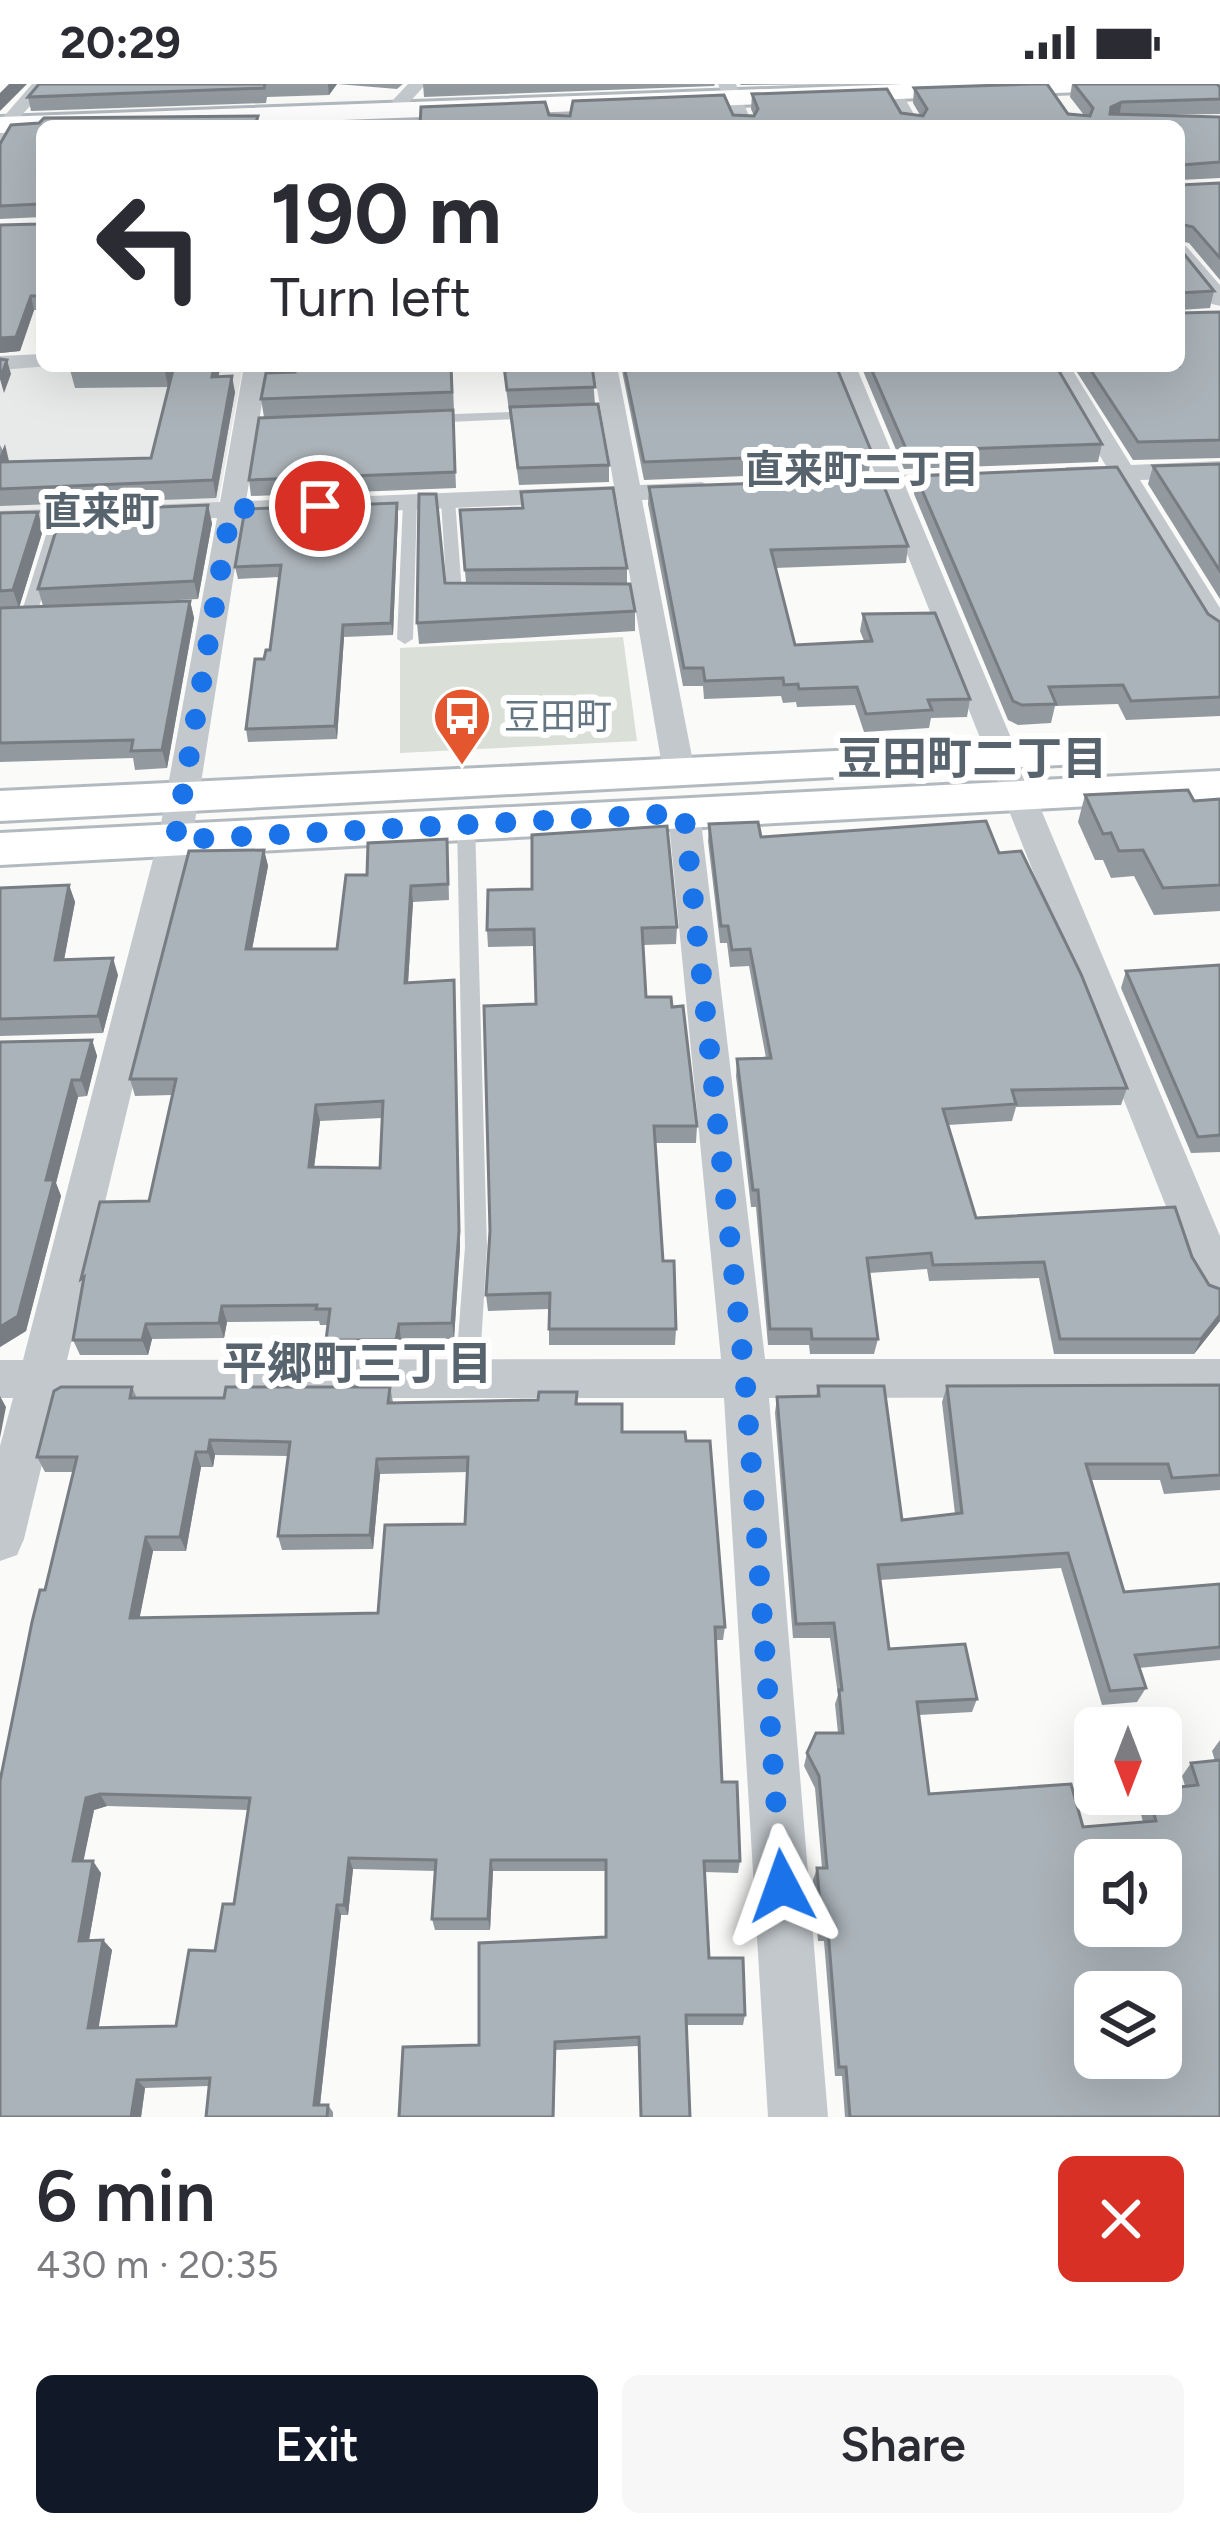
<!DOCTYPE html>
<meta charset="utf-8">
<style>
:root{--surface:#fff;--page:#f7f7f7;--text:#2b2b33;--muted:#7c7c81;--accent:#111827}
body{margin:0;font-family:Figtree,"Noto Sans JP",sans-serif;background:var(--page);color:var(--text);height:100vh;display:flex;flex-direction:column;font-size:45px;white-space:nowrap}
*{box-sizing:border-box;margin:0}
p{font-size:39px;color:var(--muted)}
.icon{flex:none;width:66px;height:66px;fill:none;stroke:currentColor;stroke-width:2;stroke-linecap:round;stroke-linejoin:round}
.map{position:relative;height:2033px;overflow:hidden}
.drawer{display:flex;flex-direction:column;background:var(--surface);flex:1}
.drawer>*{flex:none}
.top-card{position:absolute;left:36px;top:36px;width:1149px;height:252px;border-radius:18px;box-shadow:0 12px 48px #0002;background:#fff;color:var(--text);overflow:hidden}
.needle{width:78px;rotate:180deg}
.tools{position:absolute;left:1074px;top:1623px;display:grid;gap:24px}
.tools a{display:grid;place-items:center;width:108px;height:108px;border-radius:18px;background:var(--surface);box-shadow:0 12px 48px #0002;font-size:60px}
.pin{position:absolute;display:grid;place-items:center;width:102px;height:102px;color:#fff;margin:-51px;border:6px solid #fff;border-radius:50%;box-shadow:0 3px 12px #0007}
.me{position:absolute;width:132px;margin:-66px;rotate:356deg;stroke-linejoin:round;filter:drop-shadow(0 0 9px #0008)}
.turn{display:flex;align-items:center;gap:42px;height:252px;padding:0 36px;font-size:54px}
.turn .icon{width:156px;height:156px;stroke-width:2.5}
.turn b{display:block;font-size:84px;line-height:102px}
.round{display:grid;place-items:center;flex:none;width:126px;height:126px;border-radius:18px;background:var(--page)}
.overview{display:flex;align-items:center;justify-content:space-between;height:204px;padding:0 36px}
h1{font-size:72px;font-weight:600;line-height:90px}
.primary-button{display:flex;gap:24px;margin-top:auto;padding:24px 36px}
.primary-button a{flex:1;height:138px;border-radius:18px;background:var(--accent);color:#fff;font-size:48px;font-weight:600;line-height:138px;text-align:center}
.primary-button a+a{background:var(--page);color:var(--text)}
.status{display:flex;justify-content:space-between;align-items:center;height:84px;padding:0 60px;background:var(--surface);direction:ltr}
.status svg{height:33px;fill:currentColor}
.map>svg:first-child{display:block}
.built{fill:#e8e9e9}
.green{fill:#dadfd7}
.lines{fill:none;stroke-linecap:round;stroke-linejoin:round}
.secondary-casing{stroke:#b3babf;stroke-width:6}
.lane{fill:#c3c8cc;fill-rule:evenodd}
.street{fill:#c3c8cc;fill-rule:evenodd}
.secondary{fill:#fff;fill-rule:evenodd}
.wall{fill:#929a9f;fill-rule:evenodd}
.shaded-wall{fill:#777d82}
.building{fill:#aab3b9;stroke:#777d82;stroke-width:3;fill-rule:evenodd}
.route{stroke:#1a73e8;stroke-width:21;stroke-dasharray:0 37.8}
.labels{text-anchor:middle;stroke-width:12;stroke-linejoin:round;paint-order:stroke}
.far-poi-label{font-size:36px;fill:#657683;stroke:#fff;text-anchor:start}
.far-neighbourhood-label{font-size:39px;font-weight:bold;fill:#57646e;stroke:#fff}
.far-quarter-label{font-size:39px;font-weight:bold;fill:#57646e;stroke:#fff}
.neighbourhood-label{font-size:45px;font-weight:bold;fill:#57646e;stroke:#fff}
</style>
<div class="status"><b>20:29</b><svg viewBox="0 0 49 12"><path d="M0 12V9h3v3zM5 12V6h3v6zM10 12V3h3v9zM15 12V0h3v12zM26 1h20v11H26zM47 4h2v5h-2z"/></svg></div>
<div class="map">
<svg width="1220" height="2033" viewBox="0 0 1220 2033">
<rect width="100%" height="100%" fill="#fafaf8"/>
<polygon class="built" points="0,281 243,282 218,420 0,428"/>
<polygon class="green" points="623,553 637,657 400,669 400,564"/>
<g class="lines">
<defs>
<g id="secondary">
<polygon points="904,0 1120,0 1108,7 184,42 42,42 42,47 0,49 0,33"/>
<polygon points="1063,656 1079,660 1086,670 1079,680 0,737 0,707"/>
<polygon points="1220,687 1220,715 0,781 0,749"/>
</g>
</defs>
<use href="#secondary" class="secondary-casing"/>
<g class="lane">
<polygon points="535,327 540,328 540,334 428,339 421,335 428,331"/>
<polygon points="448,412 455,416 462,508 474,513 466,518 447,513 441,416"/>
<polygon points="410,414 417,418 413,555 405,560 397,555 403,418"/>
<polygon points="59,428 66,432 36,533 23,536 20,533 52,432"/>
<polygon points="466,732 475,738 487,1163 479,1295 476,1302 467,1305 458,1302 455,1295 465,1163 457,738"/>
</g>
<g class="street">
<polygon points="32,0 50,0 20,33 6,58 0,59 0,37"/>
<polygon points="408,0 426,0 407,21 395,21 392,17"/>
<polygon points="718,0 736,0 753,42 735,42"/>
<polygon points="892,2 898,3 921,42 903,42 883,7"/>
<polygon points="1179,160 1186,162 1220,201 1220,222 1212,220 1179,179"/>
<polygon points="42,270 42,282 50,282 0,286 0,272"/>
<polygon points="244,282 268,282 246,417 614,402 593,282 617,282 640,401 702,398 715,406 702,414 642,416 695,688 679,698 663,688 617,417 243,433 192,756 67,1276 721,1275 668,729 684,719 700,729 765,1275 1220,1275 1220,1313 769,1314 828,2033 768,2033 724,1314 58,1314 24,1455 17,1471 0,1477 0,1362 13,1314 0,1314 0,1276 23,1276 158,756 217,434 0,443 0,427 220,418"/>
<polygon points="832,282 856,282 901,391 966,388 979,396 966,404 907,406 1220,1152 1220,1221 1205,1215 1198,1203 882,407 833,409 820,401 833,393 876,392"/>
<polygon points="1046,282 1070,282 1131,381 1220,377 1220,393 1140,396 1220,524 1220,556 1206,547 1115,397 1067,399 1054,391 1067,383 1106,382"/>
</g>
<use href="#secondary" class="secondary"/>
</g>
<g class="wall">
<polygon points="39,0 403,0 397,5 337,0 329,11 267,13 266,19 31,27 28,13"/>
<polygon points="423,0 715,0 714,2 424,13"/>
<polygon points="740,0 833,0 741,1"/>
<polygon points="1072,0 1220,3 1220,30 1156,31 1220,33 1220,94 1180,96 1180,101 1220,99 1220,196 1189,159 1180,157 1180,165 1214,207 1210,224 1180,226 1180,229 1220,228 1220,374 1133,376 1073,282 1179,282 1179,42 420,42 549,31 754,32 751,25 752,10 920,31 913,19 914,4 1084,31 1070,13"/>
<polygon points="260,42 42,133 0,135 0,60"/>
<polygon points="42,137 42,226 34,226 20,267 0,269 0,141 39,140"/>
<polygon points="69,282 173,282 168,303 75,304"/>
<polygon points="174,282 219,282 218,292 235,308 216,414 0,422 0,361 9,378 151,374"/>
<polygon points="452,282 454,326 264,333 261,315 295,288"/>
<polygon points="503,282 592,282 595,320 609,381 609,398 519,401"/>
<polygon points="621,282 836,282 872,369 869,387 644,396"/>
<polygon points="861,282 1056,282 1102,360 1098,378 904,385"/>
<polygon points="453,326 456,404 251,412 249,396"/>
<polygon points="1220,380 1220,515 1148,400 1153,382"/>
<polygon points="916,392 1208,530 1220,538 1220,632 1126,636 1118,620 1055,622 1051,639 1018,641 1008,636 914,410"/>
<polygon points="649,403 908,462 906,479 775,484 795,561 864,557 860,547 863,530 970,615 967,633 931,634 929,644 864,648 855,621 797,623 796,618 783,619 781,612 704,615 703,602 683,602 648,420"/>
<polygon points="521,408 627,484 627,500 635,527 635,547 419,560 417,539 466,499 460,426 522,424"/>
<polygon points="397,419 398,431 393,551 344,553 337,655 248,658 246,645 264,575 270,566 279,493 238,495 235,483"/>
<polygon points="0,429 43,446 19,523 43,522 38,505 212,439 198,515 119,519 190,517 194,534 167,684 135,686 133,674 0,678"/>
<polygon points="1085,711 1194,717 1220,715 1220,827 1154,831 1134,792 1111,794 1103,776 1095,776 1078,738"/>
<polygon points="709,740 761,753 999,769 1127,1004 1121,1021 1016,1023 1012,1037 948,1041 976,1134 1192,1173 1209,1201 1220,1205 1220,1237 1194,1270 1054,1270 1039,1194 929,1197 927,1185 869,1189 878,1255 874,1270 810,1270 809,1261 768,1261 756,1123 751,1123 736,992 737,975 766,974 749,882 730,883 727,859 720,859 708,757"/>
<path d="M264 766 268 782 252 865H337L367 791 448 772 449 816 413 818 408 898 454 896 460 1163 454 1255H401L399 1271H330L326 1256 328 1241H320L319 1237 227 1238 224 1254 152 1255 148 1271H80L73 1256 149 1117 172 1011 135 1012 130 995ZM382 1034 380 1084 314 1083 320 1037Z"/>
<polygon points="69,801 75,818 64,875 118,891 103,949 0,952 0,804"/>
<polygon points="677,843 676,860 643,861 646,913 672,923 697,1042 696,1059 655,1059 663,1177 676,1245 675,1261 549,1261 549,1225 488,1227 486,1211 536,920 534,862 488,863 487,846"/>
<polygon points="1220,881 1220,1068 1191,1069 1121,904 1126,887"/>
<polygon points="92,956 97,972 87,1012 78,1013 56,1099 61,1112 26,1247 0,1263 0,958"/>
<polygon points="1220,1301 1220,1406 1164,1410 1160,1396 1091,1396 1124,1508 1220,1500 1220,1576 1139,1584 1146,1604 1137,1618 1102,1621 1061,1484 880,1496 889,1565 977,1615 972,1628 919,1631 929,1710 1083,1743 1143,1738 1138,1719 1144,1710 1161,1710 1185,1702 1182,1692 1191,1679 1215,1677 1212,1667 1220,1656 1220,2033 845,2033 842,1992 835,1992 824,1857 818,1857 813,1796 817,1784 822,1784 815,1704 804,1682 807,1669 838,1649 835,1620 838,1611 830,1554 793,1554 775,1329 777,1313 816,1312 818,1302 902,1436 955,1430 942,1318 947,1302"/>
<path d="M132 1303 137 1314H224L390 1303 393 1318 576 1320 622 1348 686 1357 725 1543 723 1556H715L722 1698 740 1777 738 1789 705 1788 709 1874 745 1931 743 1941H686L638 1962 556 1966 554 2033H399L479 1961 606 1853V1787H493L490 1846H435L432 1835 436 1787 353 1785 348 1831H341L320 2021H328L333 2028V2033H206L209 2002 145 2004 141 2033H0L45 1506 73 1388H45L37 1373ZM215 1371 288 1372 278 1452 282 1466 373 1465 380 1390 468 1388 465 1440 378 1529 139 1534 153 1467H186L201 1383H213ZM107 1722 248 1726 234 1820 215 1867 176 1942 98 1944 112 1866 103 1856H89L101 1789 83 1777 94 1726Z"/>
</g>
<g class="shaded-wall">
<polygon points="9,0 27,0 0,27 0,9"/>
<polygon points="328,0 337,0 329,11"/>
<polygon points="1122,18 1119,32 1108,38 1111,23"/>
<polygon points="31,212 34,226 20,267 0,269 0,254"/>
<polygon points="7,276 11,290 4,309 0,295"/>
<polygon points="164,282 173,282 168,303"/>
<polygon points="214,282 219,282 220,285 215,309 212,293"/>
<polygon points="232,292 235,308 216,414 213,396"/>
<polygon points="5,360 9,377 0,386 0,372"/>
<polygon points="397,419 398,431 393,551 391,539"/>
<polygon points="208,421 212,439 198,515 194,497"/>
<polygon points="38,428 43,446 19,524 13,506"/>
<polygon points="190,517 194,534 167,684 162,666"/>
<polygon points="343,541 344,553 337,655 335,642"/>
<polygon points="264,766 268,782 249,881 246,865"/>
<polygon points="69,801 75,818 61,892 55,876"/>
<polygon points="411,802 413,818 407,915 405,899"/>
<polygon points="113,874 118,891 103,949 98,932"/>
<polygon points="454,896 460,1163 454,1255 452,1239"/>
<polygon points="92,956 97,972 87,1012 81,996"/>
<polygon points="72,996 78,1013 56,1099 61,1112 26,1247 0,1263 0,1243 46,1096"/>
<polygon points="316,1021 320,1037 312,1099 309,1083"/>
<polygon points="222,1222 227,1238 224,1254 219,1239"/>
<polygon points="1220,1231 1220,1237 1194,1270 1201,1255"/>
<polygon points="146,1240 152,1255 148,1271 142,1256"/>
<polygon points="399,1240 401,1255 399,1271 396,1256"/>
<polygon points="0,1312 6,1323 0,1354"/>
<polygon points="210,1356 215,1371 213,1383 208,1368"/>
<polygon points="196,1368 201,1383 186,1467 180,1453"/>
<polygon points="377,1375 380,1390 373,1465 370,1451"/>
<polygon points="146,1453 153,1467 137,1547 130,1534"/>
<polygon points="100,1710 107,1722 94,1726 81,1789 73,1777 86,1714"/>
<polygon points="349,1774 353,1785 348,1831 344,1821"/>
<polygon points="491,1776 493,1787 490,1846 488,1835"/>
<polygon points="93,1777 101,1789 87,1867 79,1857"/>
<polygon points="337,1821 341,1831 319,2029 314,2021"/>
<polygon points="103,1856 112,1866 97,1953 88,1944"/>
<polygon points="137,1996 145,2004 141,2033 131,2033"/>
</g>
<g class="building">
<polygon points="39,0 265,0 264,4 28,13"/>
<polygon points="1031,0 1047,0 1068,30 1090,32 1093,24 1074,0 1217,0 1220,3 1220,15 1122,18 1111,23 1110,30 1220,33 1220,78 1182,81 1180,101 1220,99 1220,174 1193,143 1180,140 1180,165 1214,207 1180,209 1180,229 1220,228 1220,356 1138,358 1088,282 1179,282 1179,42 682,42 680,38 551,42 420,42 421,23 545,18 549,31 570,32 573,17 724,11 733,31 754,32 758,25 752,10 887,5 901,29 923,32 927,25 914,4"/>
<polygon points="258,32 255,42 42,42 42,131 39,120 0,122 0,60 11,41 39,39 44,34"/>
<polygon points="42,137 42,212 31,212 16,253 0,254 0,141 39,140"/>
<polygon points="0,275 7,276 0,295"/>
<polygon points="174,282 214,282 212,293 232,292 213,396 0,405 0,378 151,374"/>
<polygon points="295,282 451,282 452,308 261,315 266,289 295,288"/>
<polygon points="504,282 592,282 595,303 507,306"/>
<polygon points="624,282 836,282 872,369 644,378"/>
<polygon points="870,282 1056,282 1102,360 907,367"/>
<polygon points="598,320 609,381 518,384 510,323"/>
<polygon points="453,326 455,388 249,396 259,334"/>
<polygon points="1220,380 1220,487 1153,382"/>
<polygon points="1117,383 1208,530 1220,538 1220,613 1131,617 1123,601 1049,603 1056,620 1022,621 1013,617 916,392"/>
<polygon points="881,395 908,462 771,466 795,561 872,557 863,530 935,529 970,615 928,616 932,626 866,630 857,603 799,605 798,600 784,601 783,594 705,597 703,584 684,584 649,403"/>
<polygon points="613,404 627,484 465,486 460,426 523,424 521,408"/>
<polygon points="419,410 436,410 445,499 630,500 635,527 417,539"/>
<polygon points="397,419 391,539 343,541 335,642 246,645 255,575 264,575 266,566 270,566 281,481 235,483 245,425"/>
<polygon points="208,421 194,497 38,505 62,427"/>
<polygon points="38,428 13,506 0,507 0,429"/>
<polygon points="190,517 162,666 131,667 133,656 0,659 0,524"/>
<polygon points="1188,706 1194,717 1220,715 1220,801 1163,804 1143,766 1119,767 1111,749 1103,750 1085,711"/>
<polygon points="986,737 999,769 1021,767 1081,890 1127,1004 1012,1006 1016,1020 943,1025 976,1134 1175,1123 1192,1173 1209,1201 1220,1205 1220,1231 1201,1255 1060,1255 1044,1178 933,1181 931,1169 867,1174 878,1255 812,1255 811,1245 770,1245 758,1106 753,1106 737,975 771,974 750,865 732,866 728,842 721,842 709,740 758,738 761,753"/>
<polygon points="667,742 677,843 642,844 646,913 671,913 672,923 683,922 697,1042 654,1042 663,1177 674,1177 676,1245 549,1245 550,1209 486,1211 490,1147 484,922 536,920 534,845 487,846 488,806 532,805 532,751"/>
<path d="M447 755 448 800 411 802 405 899 454 896 459 1147 452 1239 399 1240 396 1256H326L330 1225H316L317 1221 222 1222 219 1239 146 1240 142 1256H73L84 1193 81 1195 100 1118 149 1117 176 995H130L189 767 264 766 246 865H337L346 791H367L368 759ZM383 1017 380 1084 309 1083 316 1021Z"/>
<polygon points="69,801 55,876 113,874 98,932 0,935 0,804"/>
<polygon points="1220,881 1220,1051 1198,1053 1126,887"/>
<polygon points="92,956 81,996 72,996 46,1096 54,1096 18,1232 0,1243 0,958"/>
<path d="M1220 1301V1391L1172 1394 1168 1380H1086L1124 1508 1220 1500V1563L1135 1571 1146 1604 1110 1607 1068 1469 878 1481 889 1565 965 1560 977 1615 917 1618 929 1710 1071 1700 1083 1743 1156 1737 1148 1710H1161V1705L1198 1701 1191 1679 1220 1676V2033H850L846 1983H839L828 1846H822L817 1784H827L819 1692 807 1669 816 1649H843L839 1606H842L834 1539 796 1540 777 1313 819 1312 818 1302H884L902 1436 962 1429 947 1302ZM1095 1776H1161V1842H1095ZM1095 1908H1161V1974H1095Z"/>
<path d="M61 1303H132L130 1314H224L226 1303H390L388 1319 538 1316 539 1308H577L576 1320H622V1348H685L686 1357H710L725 1543H715L722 1698H737L740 1777H704L709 1874H743L745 1931H686L690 2033H641L639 1953 555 1958 553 2033H399L403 1963 479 1961V1859L606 1853V1776H491L488 1835H432L436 1776 349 1774 344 1821H337L314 2021H328L327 2033H206L210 1994 137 1996 131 2033H0V1697L32 1538 40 1506H45L77 1373H37L54 1307ZM210 1356 290 1358 278 1452 370 1451 377 1375 468 1373 465 1440 385 1441 378 1529 130 1534 146 1453H180L196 1368H208ZM100 1710 250 1714 234 1820H223L215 1867 189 1866 176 1942 88 1944 103 1856 79 1857 93 1777H73L86 1714Z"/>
</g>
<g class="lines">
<polyline class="route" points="320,422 231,425 175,756 684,729 745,1294 782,1802"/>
</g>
<defs>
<symbol id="bus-pin" viewBox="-11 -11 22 30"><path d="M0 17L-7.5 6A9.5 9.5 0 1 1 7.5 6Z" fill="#e4572e" stroke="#fff"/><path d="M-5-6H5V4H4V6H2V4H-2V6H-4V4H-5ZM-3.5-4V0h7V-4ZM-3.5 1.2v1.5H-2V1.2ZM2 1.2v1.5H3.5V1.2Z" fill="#fff"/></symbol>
</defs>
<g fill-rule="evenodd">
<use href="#bus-pin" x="429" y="599" width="66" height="90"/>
</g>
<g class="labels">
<g class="far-poi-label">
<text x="504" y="645">豆田町</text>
</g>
<g class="far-neighbourhood-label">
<text x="862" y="399">直来町二丁目</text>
</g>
<g class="far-quarter-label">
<text x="101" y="441">直来町</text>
</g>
<g class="neighbourhood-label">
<text x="972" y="690">豆田町二丁目</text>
<text x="357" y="1295">平郷町三丁目</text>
</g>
</g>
</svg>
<div class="tools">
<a><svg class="needle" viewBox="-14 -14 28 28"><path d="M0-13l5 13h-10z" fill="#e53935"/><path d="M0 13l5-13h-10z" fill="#7c7c81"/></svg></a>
<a><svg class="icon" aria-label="sound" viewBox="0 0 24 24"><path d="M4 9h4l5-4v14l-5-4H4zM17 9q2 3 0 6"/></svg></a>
<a><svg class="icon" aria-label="layers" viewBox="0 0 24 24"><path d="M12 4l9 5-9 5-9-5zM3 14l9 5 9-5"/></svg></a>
</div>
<div class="pin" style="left:320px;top:422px;background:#d93025"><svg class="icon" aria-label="arrive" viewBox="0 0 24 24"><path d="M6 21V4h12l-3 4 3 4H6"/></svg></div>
<svg class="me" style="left:782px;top:1802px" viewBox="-20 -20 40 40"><path d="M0-17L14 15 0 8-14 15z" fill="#1a73e8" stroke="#fff" stroke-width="4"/></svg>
<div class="top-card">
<div class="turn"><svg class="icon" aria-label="left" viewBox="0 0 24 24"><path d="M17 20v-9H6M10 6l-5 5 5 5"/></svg><div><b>190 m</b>Turn left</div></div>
</div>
</div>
<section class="drawer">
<div class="overview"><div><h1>6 min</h1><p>430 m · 20:35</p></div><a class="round" style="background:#d93025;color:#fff"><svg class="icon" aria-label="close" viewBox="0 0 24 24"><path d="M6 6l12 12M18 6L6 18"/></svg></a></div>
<div class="primary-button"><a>Exit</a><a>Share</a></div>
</section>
